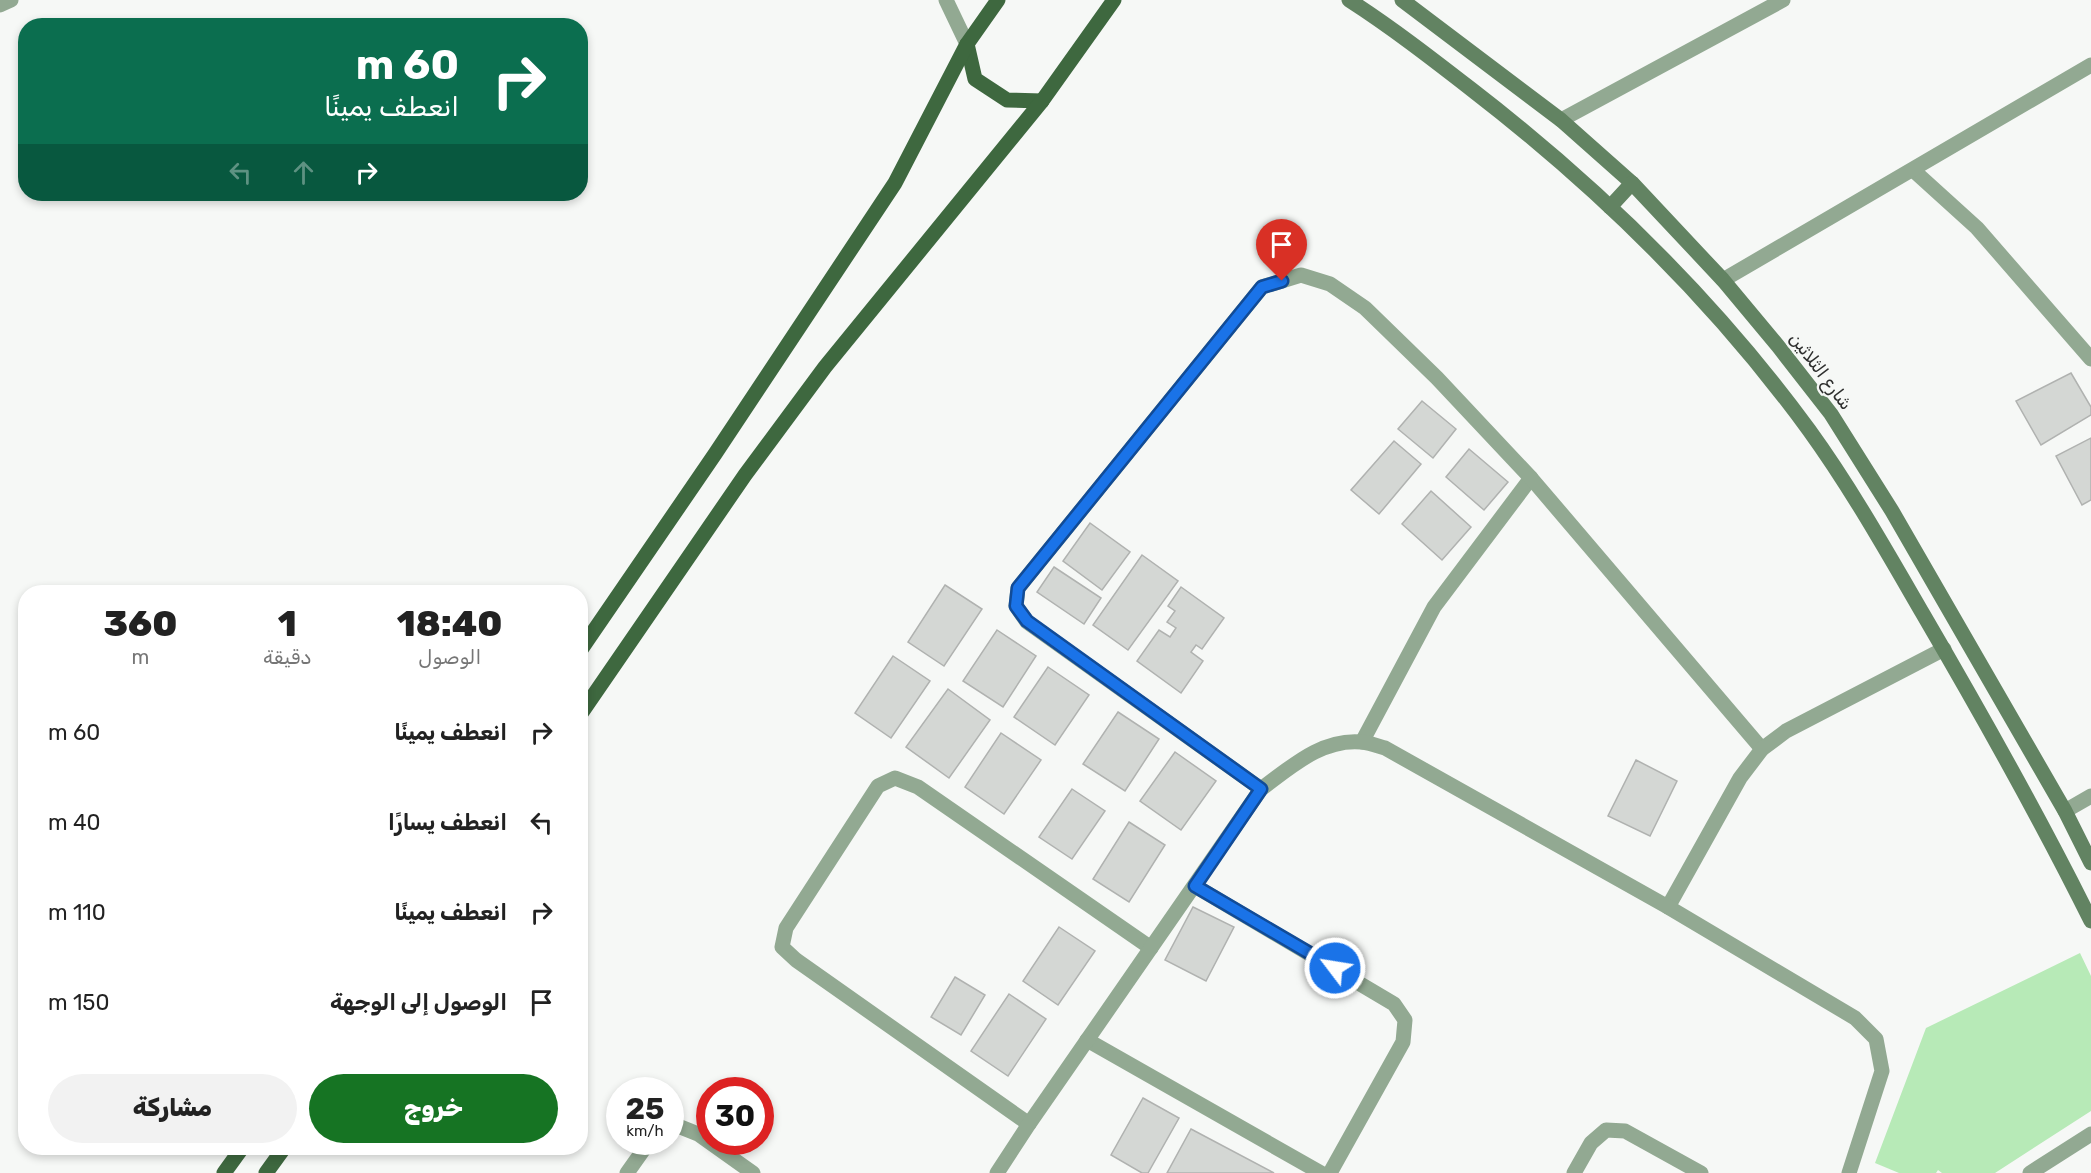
<!DOCTYPE html>
<html lang="ar">
<meta charset="utf-8">
<style>
:root{--surface:#fff;--page:#f2f2f2;--text:#222;--muted:#767676;--accent:#167423}
body{margin:0;font-family:Rubik,"Noto Naskh Arabic",sans-serif;background:var(--page);color:var(--text);direction:rtl;height:100vh;display:flex;flex-direction:column;font-size:22px;white-space:nowrap}
*{box-sizing:border-box;margin:0}
p{font-size:20px;color:var(--muted)}
.icon{flex:none;width:33px;height:33px;fill:none;stroke:currentColor;stroke-width:2;stroke-linecap:round;stroke-linejoin:round}
.map{position:relative;flex:1;overflow:hidden;direction:ltr}
.panel{position:absolute;left:18px;top:585px;width:570px;height:570px;display:flex;flex-direction:column;background:var(--surface);border-radius:24px;box-shadow:0 3px 9px #0003;direction:rtl}
.panel>*{flex:none}
.hud{position:absolute;left:18px;top:18px;width:570px;height:183px;border-radius:24px;box-shadow:0 3px 9px #0003;direction:rtl;background:#0b6e4f;color:#fff;overflow:hidden}
.speed{position:absolute;left:606px;top:1077px;display:flex;gap:12px;font-size:30px;font-weight:700;text-align:center}
.speed>*{display:grid;place-content:center;width:78px;height:78px;border-radius:50%;background:var(--surface);box-shadow:0 3px 9px #0003;line-height:1}
.speed small{font-size:15px;font-weight:400}
.speed .limit{border:9px solid #d22;background:#fff;color:#111}
.pin{position:absolute;display:grid;place-items:center;width:51px;height:51px;color:#fff;margin:-62px -26px;border-radius:50% 50% 50% 0;rotate:-45deg;box-shadow:0 0 6px #0007}
.pin .icon{rotate:45deg}
.me{position:absolute;width:66px;margin:-33px;rotate:301deg;stroke-linejoin:round;filter:drop-shadow(0 0 4px #0008)}
.turn{display:flex;align-items:center;gap:21px;height:126px;padding:0 30px;font-size:27px}
.turn .icon{width:78px;height:78px;stroke-width:2.5}
.turn b{display:block;font-size:42px;line-height:51px}
.lanes{display:flex;align-items:center;height:57px;padding:0 30px;background:#0003;justify-content:center;gap:30px;direction:ltr}
.lanes .off{opacity:.35}
.eta{display:flex;justify-content:space-evenly;align-items:center;height:102px;text-align:center}
.eta b{font-size:36px;font-weight:800;line-height:42px}
.button{display:flex;gap:12px;margin-top:auto;padding:12px 30px}
.button a{flex:1;height:69px;border-radius:36px;background:var(--accent);color:#fff;font-size:24px;font-weight:800;line-height:69px;text-align:center}
.button a+a{background:var(--page);color:var(--text)}
ul{padding:0;list-style:none}
li{display:flex;align-items:center;gap:18px;height:90px;padding:0 30px}
li div{flex:1}
li b{display:block;font-size:22px}
li em{font-style:normal}
.map>svg:first-child{display:block}
.green{fill:#b7eab7}
.building{fill:#d4d7d4;stroke:#b0b2b0;stroke-width:1.5}
.lines{fill:none;stroke-linecap:round;stroke-linejoin:round}
.minor{stroke:#92a992;stroke-width:15}
.secondary{stroke:#628362;stroke-width:15}
.primary{stroke:#3e683f;stroke-width:15}
.route-casing{stroke:#114b97;stroke-width:15}
.route{stroke:#1a73e8;stroke-width:10}
.labels{text-anchor:middle;stroke-width:4.5;stroke-linejoin:round;paint-order:stroke}
.street-label{font-size:18px;fill:#2f302f;stroke:#f6f8f6}
</style>
<div class="map">
<svg width="2091" height="1173" viewBox="0 0 2091 1173">
<rect width="100%" height="100%" fill="#f6f8f6"/>
<polygon class="green" points="2080,953 2091,976 2091,1111 1995,1173 1942,1173 1938,1170 1936,1173 1899,1173 1875,1163 1926,1028"/>
<g class="building">
<polygon points="2071,373 2091,407 2091,415 2041,445 2016,401"/>
<polygon points="1422,401 1456,429 1433,458 1398,429"/>
<polygon points="2091,438 2091,500 2082,505 2056,456"/>
<polygon points="1394,441 1421,464 1379,514 1351,490"/>
<polygon points="1469,449 1508,482 1484,510 1446,477"/>
<polygon points="1431,491 1471,527 1442,560 1402,524"/>
<polygon points="1090,523 1130,552 1102,590 1063,561"/>
<polygon points="1142,555 1178,581 1128,650 1093,625"/>
<polygon points="1054,567 1101,598 1084,624 1037,592"/>
<polygon points="945,585 982,609 944,666 908,642"/>
<polygon points="1181,587 1224,618 1202,649 1196,645 1191,652 1203,661 1181,693 1137,661 1159,630 1170,637 1176,628 1167,622 1175,611 1168,606"/>
<polygon points="997,630 1036,656 1003,707 963,681"/>
<polygon points="893,656 930,681 891,738 855,713"/>
<polygon points="1048,667 1089,695 1055,745 1014,717"/>
<polygon points="948,689 990,720 949,778 906,747"/>
<polygon points="1118,712 1159,739 1125,791 1083,764"/>
<polygon points="1001,733 1041,760 1004,814 965,787"/>
<polygon points="1175,752 1216,781 1181,830 1140,801"/>
<polygon points="1636,760 1677,781 1650,836 1608,816"/>
<polygon points="1072,789 1105,811 1072,859 1039,837"/>
<polygon points="1129,822 1165,845 1129,902 1093,879"/>
<polygon points="1193,907 1234,927 1206,981 1165,960"/>
<polygon points="1059,927 1095,951 1058,1005 1023,981"/>
<polygon points="955,977 985,995 961,1035 931,1017"/>
<polygon points="1009,994 1046,1019 1008,1076 971,1051"/>
<polygon points="1143,1098 1179,1118 1148,1173 1142,1173 1111,1155"/>
<polygon points="1191,1129 1274,1173 1167,1173"/>
</g>
<g class="lines">
<g class="minor">
<polyline points="946,0 967,44"/>
<polyline points="0,5 11,0"/>
<polyline points="1561,120 1783,0"/>
<polyline points="1913,170 1977,228 2091,359"/>
<polyline points="1723,280 2091,65"/>
<polyline points="1362,742 1434,607 1531,478"/>
<polyline points="1261,789 1027,622 1016,606 1018,588 1262,287 1301,275 1330,284 1365,308 1437,378 1531,478 1762,749"/>
<polyline points="2065,811 2091,796"/>
<polyline points="1195,886 1394,1004 1405,1020 1403,1042 1330,1173"/>
<polyline points="1668,907 1740,778 1762,749 1786,731 1944,649"/>
<polyline points="1087,1040 1321,1173"/>
<polyline points="1029,1124 796,960 782,947 786,928 878,786 895,778 918,787 1151,948"/>
<polyline points="670,1125 673,1124 698,1134 753,1173"/>
<polyline points="627,1173 649,1142"/>
<path d="M997 1173 1029 1124 1261 789C1291 767 1322 738 1362 742 1370 743 1378 746 1385 748L1668 907 1855 1018 1876 1039 1882 1071 1849 1173"/>
<polyline points="1574,1173 1591,1143 1606,1130 1625,1131 1701,1173"/>
<polyline points="2030,1173 2091,1134"/>
</g>
<g class="secondary">
<path d="M1349 0C1391 27 1431 58 1471 89 1598 187 1714 300 1809 430 1851 488 1887 552 1923 614 1982 715 2039 816 2091 921"/>
<polyline points="1402,0 1561,120 1632,183 1723,280 1778,346 1831,414 1892,511 2065,811 2091,863"/>
<polyline points="1610,207 1632,183"/>
</g>
<g class="primary">
<polyline points="967,44 975,79 1007,100 1042,101"/>
<polyline points="580,651 715,454 895,183 967,44 998,0"/>
<polyline points="580,715 745,475 825,367 1042,101 1114,0"/>
<polyline points="224,1173 242,1148"/>
<polyline points="266,1173 284,1148"/>
</g>
</g>
<g class="lines">
<defs>
<polyline id="route" points="1282,281 1262,287 1018,588 1016,606 1027,621 1261,789 1195,886 1335,968"/>
</defs>
<use href="#route" class="route-casing"/>
<use href="#route" class="route"/>
</g>
<g class="labels">
<g class="street-label">
<text transform="translate(1821 371) rotate(53)" y="6">شارع الثلاثين</text>
</g>
</g>
</svg>
<div class="speed"><div>25<small>km/h</small></div><div class="limit">30</div></div>
<div class="pin" style="left:1282px;top:281px;background:#d93025"><svg class="icon" aria-label="arrive" viewBox="0 0 24 24"><path d="M6 21V4h12l-3 4 3 4H6"/></svg></div>
<svg class="me" style="left:1335px;top:968px" viewBox="-20 -20 40 40"><circle r="17" fill="#1a73e8" stroke="#fff" stroke-width="3"/><path d="M0-11L8 9 0 5-8 9z" fill="#fff"/></svg>
<div class="hud">
<div class="turn"><svg class="icon" aria-label="right" viewBox="0 0 24 24"><path d="M7 20v-9h11M14 6l5 5-5 5"/></svg><div><b>60 m</b>انعطف يمينًا</div></div>
<div class="lanes"><svg class="icon off" aria-label="left" viewBox="0 0 24 24"><path d="M17 20v-9H6M10 6l-5 5 5 5"/></svg><svg class="icon off" aria-label="ahead" viewBox="0 0 24 24"><path d="M12 20V5M6 11l6-6 6 6"/></svg><svg class="icon" aria-label="right" viewBox="0 0 24 24"><path d="M7 20v-9h11M14 6l5 5-5 5"/></svg></div>
</div>
<section class="panel">
<div class="eta">
<div><b>18:40</b><p>الوصول</p></div>
<div><b>1</b><p>دقيقة</p></div>
<div><b>360</b><p>m</p></div>
</div>
<ul>
<li><svg class="icon" aria-label="right" viewBox="0 0 24 24"><path d="M7 20v-9h11M14 6l5 5-5 5"/></svg><div><b>انعطف يمينًا</b></div><em>60 m</em></li>
<li><svg class="icon" aria-label="left" viewBox="0 0 24 24"><path d="M17 20v-9H6M10 6l-5 5 5 5"/></svg><div><b>انعطف يسارًا</b></div><em>40 m</em></li>
<li><svg class="icon" aria-label="right" viewBox="0 0 24 24"><path d="M7 20v-9h11M14 6l5 5-5 5"/></svg><div><b>انعطف يمينًا</b></div><em>110 m</em></li>
<li><svg class="icon" aria-label="arrive" viewBox="0 0 24 24"><path d="M6 21V4h12l-3 4 3 4H6"/></svg><div><b>الوصول إلى الوجهة</b></div><em>150 m</em></li>
</ul>
<div class="button"><a>خروج</a><a>مشاركة</a></div>
</section>
</div>
